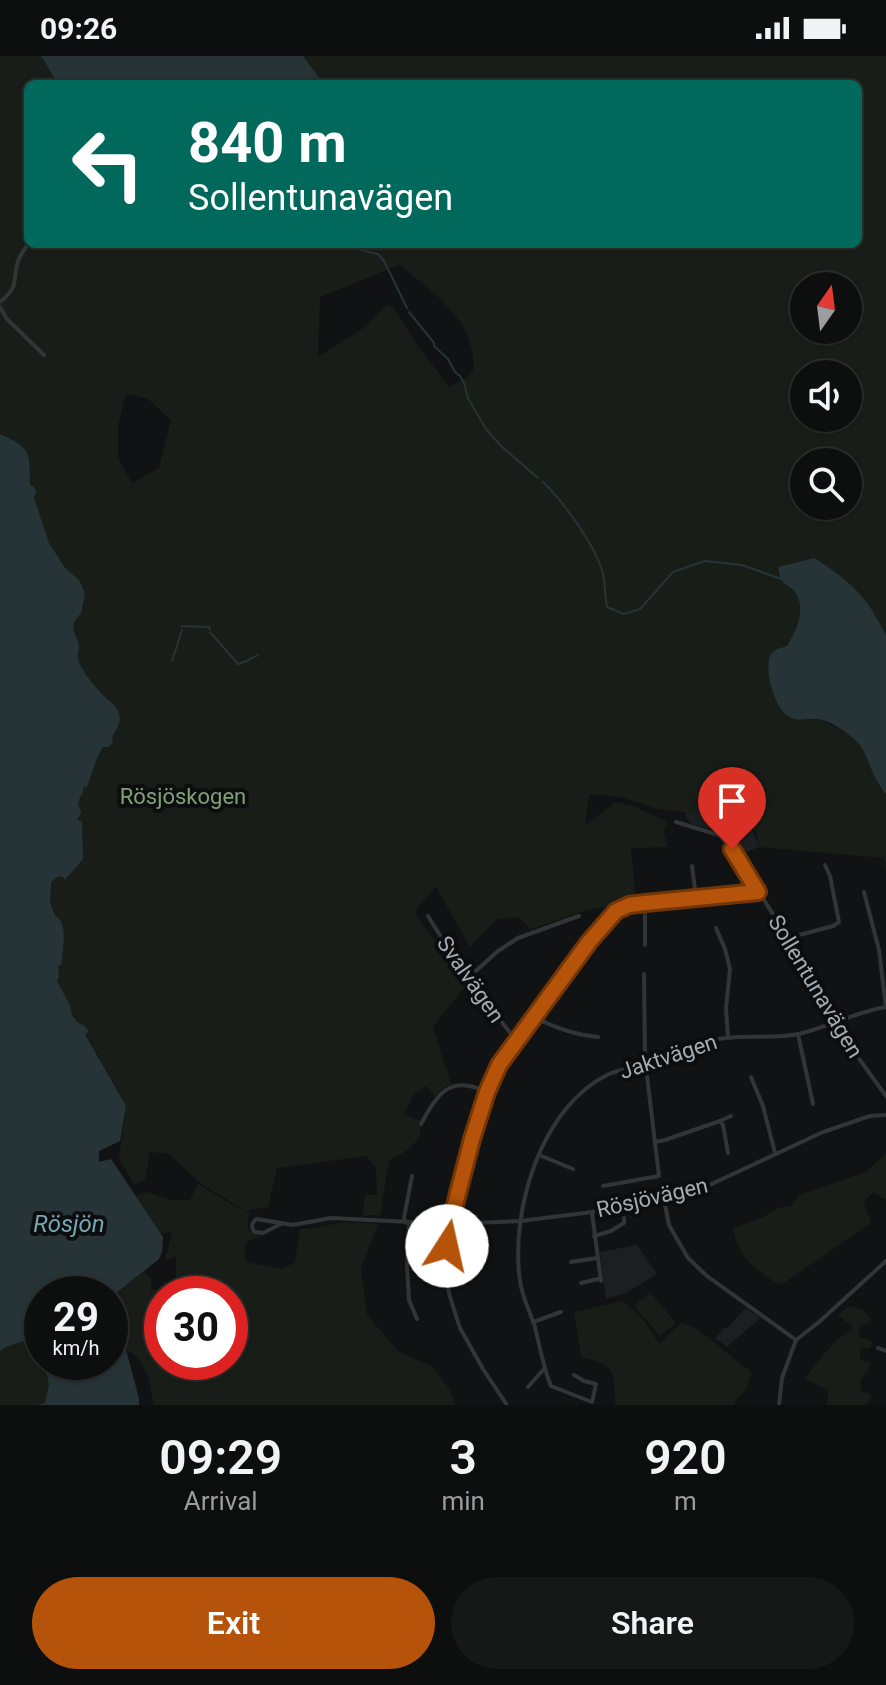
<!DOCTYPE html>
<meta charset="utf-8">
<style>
:root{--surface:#0d0e0e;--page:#161717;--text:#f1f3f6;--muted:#9a9c9e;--line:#2d2e2e;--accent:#b45309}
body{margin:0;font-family:Roboto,sans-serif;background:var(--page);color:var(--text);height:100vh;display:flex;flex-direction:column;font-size:30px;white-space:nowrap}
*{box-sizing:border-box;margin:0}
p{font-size:26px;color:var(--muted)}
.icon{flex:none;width:44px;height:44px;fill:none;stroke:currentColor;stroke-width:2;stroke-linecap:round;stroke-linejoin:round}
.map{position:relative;height:1349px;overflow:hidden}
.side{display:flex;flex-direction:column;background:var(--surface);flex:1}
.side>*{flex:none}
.hud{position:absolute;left:24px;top:24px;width:838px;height:168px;border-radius:12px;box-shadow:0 2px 6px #0004,0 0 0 2px var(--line);background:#00695c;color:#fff;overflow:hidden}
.needle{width:52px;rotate:14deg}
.buttons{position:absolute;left:790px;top:216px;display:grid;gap:16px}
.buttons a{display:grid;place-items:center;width:72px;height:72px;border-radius:50%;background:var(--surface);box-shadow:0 2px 6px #0004,0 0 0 2px var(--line);font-size:40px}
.speed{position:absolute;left:24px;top:1220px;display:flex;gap:16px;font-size:40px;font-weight:700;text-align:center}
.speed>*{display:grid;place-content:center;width:104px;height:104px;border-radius:50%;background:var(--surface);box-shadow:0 2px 6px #0004,0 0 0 2px var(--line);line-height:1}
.speed small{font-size:20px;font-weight:400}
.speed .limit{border:12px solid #d22;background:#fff;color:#111}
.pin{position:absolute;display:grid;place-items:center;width:68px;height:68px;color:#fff;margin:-82px -34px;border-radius:50% 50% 50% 0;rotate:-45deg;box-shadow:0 0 8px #0007}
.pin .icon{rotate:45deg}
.me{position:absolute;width:88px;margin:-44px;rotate:10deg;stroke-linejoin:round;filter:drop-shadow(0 0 6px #0008)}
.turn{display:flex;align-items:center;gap:28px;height:168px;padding:0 32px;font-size:36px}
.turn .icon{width:104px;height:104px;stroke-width:2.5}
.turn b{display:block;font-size:56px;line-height:68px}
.eta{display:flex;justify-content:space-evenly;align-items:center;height:136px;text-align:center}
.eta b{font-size:48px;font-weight:600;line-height:56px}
.action{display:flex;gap:16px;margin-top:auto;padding:16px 32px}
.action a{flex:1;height:92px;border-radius:48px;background:var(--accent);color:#fff;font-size:32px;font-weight:600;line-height:92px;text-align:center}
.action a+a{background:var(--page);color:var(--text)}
.status{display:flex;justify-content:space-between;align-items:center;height:56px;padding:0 40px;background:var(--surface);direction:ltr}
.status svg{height:22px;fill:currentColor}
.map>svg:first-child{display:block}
.built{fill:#1d1e20}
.green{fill:#181e17;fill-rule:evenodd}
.water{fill:#273437}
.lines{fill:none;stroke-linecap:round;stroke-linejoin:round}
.stream{stroke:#273437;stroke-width:2}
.street{stroke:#323538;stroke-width:4}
.route-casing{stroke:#753606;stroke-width:20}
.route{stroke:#b45309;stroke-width:14}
.labels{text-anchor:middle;stroke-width:8;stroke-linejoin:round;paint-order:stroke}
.park-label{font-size:22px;fill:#80a177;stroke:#0c0d0e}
.street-label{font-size:22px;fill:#a2acb4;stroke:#0c0d0e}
.water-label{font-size:24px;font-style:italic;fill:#76a6b2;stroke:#0c0d0e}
</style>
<div class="status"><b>09:26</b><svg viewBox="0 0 49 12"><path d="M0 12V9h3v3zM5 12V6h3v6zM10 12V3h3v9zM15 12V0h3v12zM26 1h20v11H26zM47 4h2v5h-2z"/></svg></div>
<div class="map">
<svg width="886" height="1349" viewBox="0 0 886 1349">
<rect width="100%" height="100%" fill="#111213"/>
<g class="built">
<polygon points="728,739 747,762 759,791 739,799 722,776 691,768 685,758"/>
<polygon points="637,1189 657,1218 626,1237 606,1243 600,1196"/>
<polygon points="746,1252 760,1262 727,1291 715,1282 725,1271 727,1272"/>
</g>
<g class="green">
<path d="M0 0H55L71 28H28V188H858V28H324L303 0H886V579L876 559 814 502 778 511C781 517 784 525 788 529 789 531 792 531 794 533 808 549 796 576 787 591L774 594 800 664 820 663 842 674 860 688 879 730 886 738V814L884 802 759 791 756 776 729 738 688 757 658 753 622 741 589 738 585 769 616 746 634 750 667 766 664 776 668 791 631 792 636 844 584 855 531 873 518 861 497 863 470 891 436 831 414 856 467 928 433 971 451 1028 446 1030 435 1040 426 1030 414 1038 404 1058 420 1065C425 1086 405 1096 389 1105L380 1159H363L365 1139H377L376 1112 366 1100 277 1112 268 1151 245 1155 199 1126 169 1098 150 1096 145 1124 134 1129 119 1102 126 1050 90 985 81 972 42 1238V1306H73L49 1328 45 1347 37 1349H0ZM399 209C428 231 469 261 473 300 474 307 475 313 471 318 466 324 455 327 449 331L418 290 394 252 387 249 362 273 318 301 320 241ZM804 230H848V274H804ZM804 318H848V362H804ZM126 337 148 343 171 364 159 412 132 427 118 402V369ZM804 406H848V450H804Z"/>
<path d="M886 1097V1144L873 1136 864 1146 871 1167 784 1227 777 1228C752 1210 739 1204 733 1172L762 1162 777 1152 791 1150 799 1139 866 1116Z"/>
<path d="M198 1128 234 1150 250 1157 247 1168 250 1175 259 1181 246 1186 245 1194 246 1206 280 1213 295 1207 300 1173H309L344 1166 378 1168 361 1213 367 1259 399 1296 432 1310 450 1334 455 1349H154C150 1329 147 1302 126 1294L111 1256 115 1238 144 1216 152 1224 150 1234 159 1233 163 1231V1226L176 1227V1200L165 1205 172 1175 161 1178 135 1140 146 1136 172 1144H190ZM162 1238H230V1306H162Z"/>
<polygon points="650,1236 676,1267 660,1280 634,1250"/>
<path d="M623 1245 643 1263 659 1288 682 1266 699 1274 752 1317 746 1333 735 1345V1349H615C614 1315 617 1310 581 1301L574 1256Z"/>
<polygon points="849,1250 863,1254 871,1264 859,1272 859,1281 873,1285 870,1292 860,1292 860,1303 870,1307 868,1316 860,1324 861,1335 872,1339 867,1349 827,1349 828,1335 805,1322 834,1286 854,1272 838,1259"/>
</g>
<g class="water">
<polygon points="38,0 303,0 324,28 58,28 42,1"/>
<path d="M0 378C32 392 29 397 30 429L33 430 36 436 34 442 49 487 65 512 79 524 85 538 81 557C66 572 77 576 79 591 79 595 77 599 78 603 80 613 95 631 103 639 108 644 117 650 119 658 122 667 116 673 112 681L113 686 109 691H103L97 702 87 731 84 730 82 739 80 740 78 750 80 752 81 757 77 763 79 765H82L83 803 65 824 62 820 57 821 51 826C51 837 48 847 54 857 58 864 59 860 62 868 66 881 62 893 62 907L58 911 59 921 57 925 70 950 72 959 77 966 86 971 89 976 85 978 126 1050 120 1085 99 1095V1106L111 1103 163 1181 162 1196 159 1203 115 1238 111 1256 126 1294 139 1342V1349H37L45 1347 49 1328 44 1306H110V1238H42V1304L23 1285 6 1291 0 1295Z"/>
<path d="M814 502C850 525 867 540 886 579V738C871 723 868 695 856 685 846 676 832 665 818 663 808 662 798 667 788 660 775 652 763 612 771 598 774 593 781 592 787 590 796 575 807 553 795 536 792 531 784 529 781 523 779 519 779 515 778 511Z"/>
</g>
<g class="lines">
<g class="stream">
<polyline points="358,188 359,191"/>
<polyline points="361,194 378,198 384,205 407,252"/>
<polyline points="409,256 434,287 434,290 448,303 455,316 460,320 464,327 468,342 486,373 502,391 538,422"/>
<path d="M543 426C563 445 597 492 603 518 605 529 605 540 607 551L624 558 640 553 673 516 705 505 742 509 781 523"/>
<polyline points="181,570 209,571 210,573"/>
<polyline points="210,576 238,608 249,604"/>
<polyline points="250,603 258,599"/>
<polyline points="172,605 182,574"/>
</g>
<g class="street">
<path d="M0 246C20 230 12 225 18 205 20 199 25 193 28 188"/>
<polyline points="0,251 7,263 44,299"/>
<polyline points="676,766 719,779 732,793 788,882 847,986 886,1040"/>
<polyline points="692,810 696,841"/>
<polyline points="645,847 645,889"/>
<polyline points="428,860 466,921 516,984"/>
<polyline points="716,872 725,893 730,913 726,952 728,981"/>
<polyline points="788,882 833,870 839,866 830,820 825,809"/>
<polyline points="468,922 498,895 518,882 579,860"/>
<path d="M534 961C555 972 574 979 598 981"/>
<polyline points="798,978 813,1048"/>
<polyline points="751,1021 763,1050 775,1097"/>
<polyline points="720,1065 731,1060"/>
<path d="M421 1068C438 1037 450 1018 487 1036"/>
<polyline points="655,1086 665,1084 720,1065 723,1069 728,1097"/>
<polyline points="539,1099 573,1113"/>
<polyline points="603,1130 659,1120 645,1003 644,918"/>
<polyline points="664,1143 669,1169 688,1202 707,1220 796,1284"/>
<polyline points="592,1157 601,1225"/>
<polyline points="406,1167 404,1162 412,1120"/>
<polyline points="409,1167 407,1210 409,1244 417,1263"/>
<polyline points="281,1168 263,1177 255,1176 253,1174 252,1168 256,1163 293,1169 331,1162 450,1168 521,1165 592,1156 664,1143 701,1133 823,1076 870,1060 886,1059"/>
<polyline points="594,1180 611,1175 624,1167 624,1162"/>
<polyline points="571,1206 597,1202"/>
<polyline points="581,1227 598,1223"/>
<polyline points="533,1266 561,1256"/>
<polyline points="878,1292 886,1295"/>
<path d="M574 1319 584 1325 596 1328 592 1346 551 1330C543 1311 540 1291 535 1271 530 1256 522 1241 520 1225 510 1155 541 1050 609 1018 622 1013 637 1011 650 1006 672 999 705 984 726 982 749 979 775 983 799 978 828 971 856 956 886 951L879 894 864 836"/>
<polyline points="528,1331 544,1313"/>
<polyline points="507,1349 483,1313 460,1272 450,1241 444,1212 450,1168 459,1130 487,1036 499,1009 589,886 616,855 629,849 645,847 758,836"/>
<polyline points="779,1349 782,1322 796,1284 819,1266 886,1205"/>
</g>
</g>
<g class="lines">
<defs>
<polyline id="route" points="447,1190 450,1168 472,1083 487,1036 499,1009 589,886 616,855 629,849 645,847 758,836 732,793"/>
</defs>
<use href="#route" class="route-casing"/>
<use href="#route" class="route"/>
</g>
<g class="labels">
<g class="park-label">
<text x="183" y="748">Rösjöskogen</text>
</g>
<g class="street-label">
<text transform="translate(471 923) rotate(55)" y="8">Svalvägen</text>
<text transform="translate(816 930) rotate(59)" y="8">Sollentunavägen</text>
<text transform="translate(668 1000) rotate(-18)" y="8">Jaktvägen</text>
<text transform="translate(652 1141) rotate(-13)" y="8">Rösjövägen</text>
</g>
<g class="water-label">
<text x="69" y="1176">Rösjön</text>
</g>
</g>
</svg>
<div class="buttons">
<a><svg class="needle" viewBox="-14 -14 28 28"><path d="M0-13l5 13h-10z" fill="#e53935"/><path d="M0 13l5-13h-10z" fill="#9a9c9e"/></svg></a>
<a><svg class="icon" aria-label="sound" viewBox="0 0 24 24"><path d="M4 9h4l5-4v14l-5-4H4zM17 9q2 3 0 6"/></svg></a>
<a><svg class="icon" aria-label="search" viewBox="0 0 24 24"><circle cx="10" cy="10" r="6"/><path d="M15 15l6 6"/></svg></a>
</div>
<div class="speed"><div>29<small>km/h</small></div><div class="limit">30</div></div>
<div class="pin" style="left:732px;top:793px;background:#d93025"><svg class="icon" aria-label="arrive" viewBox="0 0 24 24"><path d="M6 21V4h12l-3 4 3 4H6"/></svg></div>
<svg class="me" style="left:447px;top:1190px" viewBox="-20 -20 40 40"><circle r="19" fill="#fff"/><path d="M0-13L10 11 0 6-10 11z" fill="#b45309"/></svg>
<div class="hud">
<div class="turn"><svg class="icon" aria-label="left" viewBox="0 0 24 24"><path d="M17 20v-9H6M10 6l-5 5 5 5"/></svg><div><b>840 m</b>Sollentunavägen</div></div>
</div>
</div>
<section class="side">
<div class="eta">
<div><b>09:29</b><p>Arrival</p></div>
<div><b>3</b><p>min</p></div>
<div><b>920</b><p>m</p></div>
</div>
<div class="action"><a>Exit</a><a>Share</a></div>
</section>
